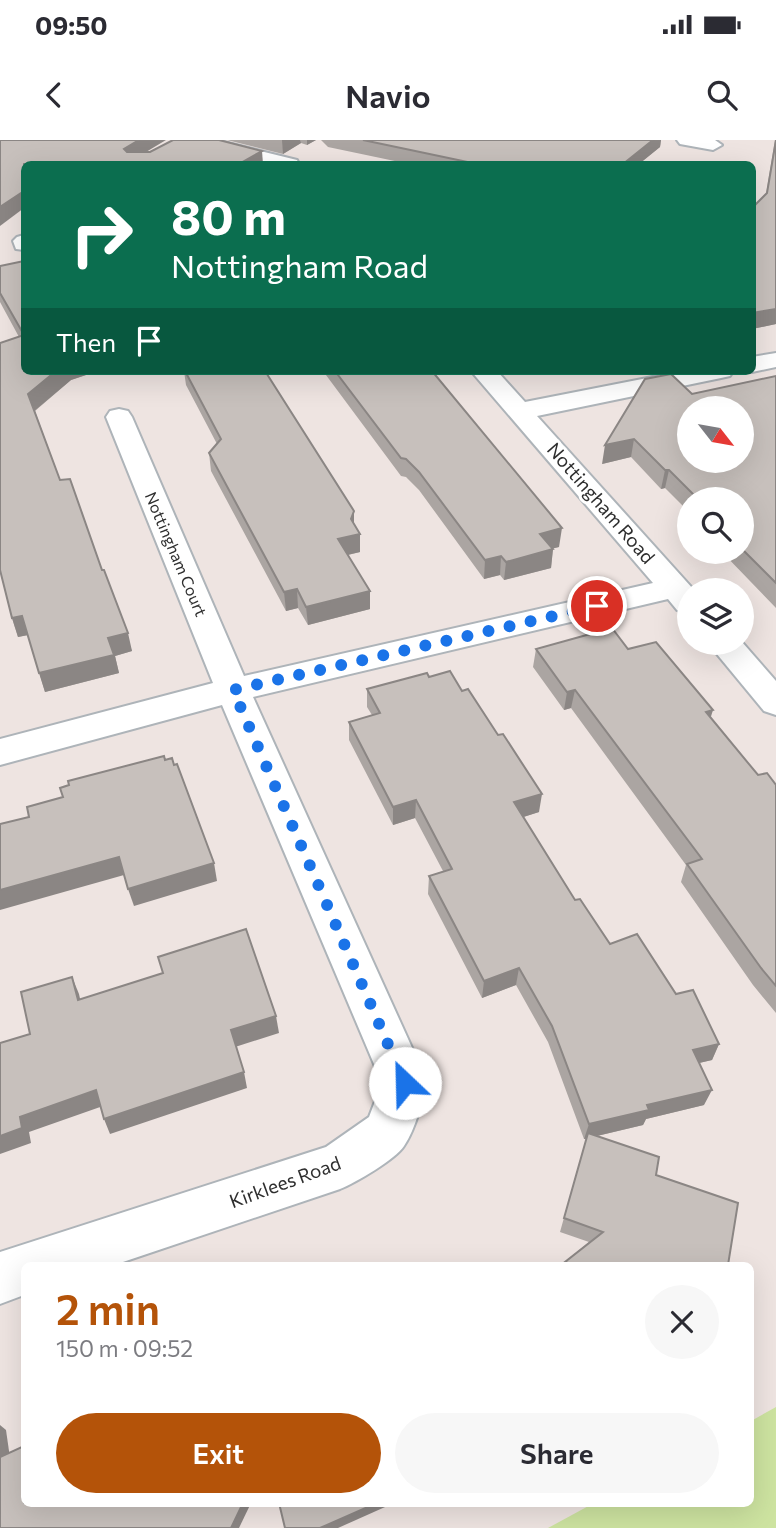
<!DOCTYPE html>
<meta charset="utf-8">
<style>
:root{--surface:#fff;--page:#f7f7f7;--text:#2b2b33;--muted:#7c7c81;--accent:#b45309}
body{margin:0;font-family:Commissioner,sans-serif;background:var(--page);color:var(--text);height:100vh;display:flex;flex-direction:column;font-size:26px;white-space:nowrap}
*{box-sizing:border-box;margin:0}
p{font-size:23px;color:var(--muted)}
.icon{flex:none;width:38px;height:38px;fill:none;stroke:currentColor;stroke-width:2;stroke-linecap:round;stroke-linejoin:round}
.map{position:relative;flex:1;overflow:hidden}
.sheet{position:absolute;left:21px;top:1122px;width:733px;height:245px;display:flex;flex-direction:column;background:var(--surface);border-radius:10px;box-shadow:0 7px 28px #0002}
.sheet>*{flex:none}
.banner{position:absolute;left:21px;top:21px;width:735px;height:214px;border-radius:10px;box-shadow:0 7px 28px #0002;background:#0b6e4f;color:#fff;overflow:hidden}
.needle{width:46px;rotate:121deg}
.controls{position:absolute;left:677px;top:256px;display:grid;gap:14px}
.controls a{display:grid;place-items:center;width:77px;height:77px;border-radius:50%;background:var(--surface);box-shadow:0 7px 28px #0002;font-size:35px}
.pin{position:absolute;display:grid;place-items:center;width:60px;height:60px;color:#fff;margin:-30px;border:4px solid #fff;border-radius:50%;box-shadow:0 2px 7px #0007}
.me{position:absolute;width:77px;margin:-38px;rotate:336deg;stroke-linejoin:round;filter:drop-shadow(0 0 5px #0008)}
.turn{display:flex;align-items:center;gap:24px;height:147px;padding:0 35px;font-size:32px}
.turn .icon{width:91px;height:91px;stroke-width:2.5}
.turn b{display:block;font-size:49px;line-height:60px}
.then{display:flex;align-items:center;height:66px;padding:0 35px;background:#0003;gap:14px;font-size:26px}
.round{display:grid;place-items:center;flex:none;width:74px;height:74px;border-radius:37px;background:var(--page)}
.head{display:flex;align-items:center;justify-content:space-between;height:119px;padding:0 35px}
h1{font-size:42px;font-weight:600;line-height:52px;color:var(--accent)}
.action{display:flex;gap:14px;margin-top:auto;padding:14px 35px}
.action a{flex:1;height:80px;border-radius:42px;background:var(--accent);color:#fff;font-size:28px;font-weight:600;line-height:80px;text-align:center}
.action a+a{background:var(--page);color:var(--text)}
.status{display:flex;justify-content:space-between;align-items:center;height:49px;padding:0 35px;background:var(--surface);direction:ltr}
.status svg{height:19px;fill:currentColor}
header{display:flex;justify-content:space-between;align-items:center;height:91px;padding:0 35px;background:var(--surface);font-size:32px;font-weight:600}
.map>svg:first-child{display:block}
.green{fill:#cde3a0}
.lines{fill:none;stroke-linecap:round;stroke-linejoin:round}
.minor-casing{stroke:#aeb4b9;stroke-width:4}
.minor{fill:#fff;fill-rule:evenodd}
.wall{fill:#aba5a2}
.shaded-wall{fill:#8b8684}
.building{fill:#c7c0bc;stroke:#8b8684;stroke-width:2;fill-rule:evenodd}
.route{stroke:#1a73e8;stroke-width:12;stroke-dasharray:0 21.6}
.labels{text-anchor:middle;stroke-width:6;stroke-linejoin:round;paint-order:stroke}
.far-street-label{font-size:16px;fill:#2e2e2e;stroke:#fff}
.street-label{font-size:19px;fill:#2e2e2e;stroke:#fff}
</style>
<div class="status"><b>09:50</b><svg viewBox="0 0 49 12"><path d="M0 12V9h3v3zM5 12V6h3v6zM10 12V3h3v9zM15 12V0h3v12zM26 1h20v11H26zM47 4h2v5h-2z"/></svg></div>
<header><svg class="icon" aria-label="back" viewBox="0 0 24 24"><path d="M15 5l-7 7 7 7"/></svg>Navio<svg class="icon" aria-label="search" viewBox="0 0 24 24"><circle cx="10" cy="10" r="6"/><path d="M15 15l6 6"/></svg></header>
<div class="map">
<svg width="776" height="1388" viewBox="0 0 776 1388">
<rect width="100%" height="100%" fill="#eee4e1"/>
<polygon class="green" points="776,1267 776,1388 548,1388 594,1363 751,1363 751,1281"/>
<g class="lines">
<defs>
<g id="minor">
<polygon points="185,0 216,0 297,20 299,24 269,24 188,4"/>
<polygon points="677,0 715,0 722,5 713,10 680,4"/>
<polygon points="24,95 24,110 16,109 13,101 17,97"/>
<polygon points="776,213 776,227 752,232 746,231 752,231 752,217"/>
<path d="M471 231H497L525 262 683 231H733L730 236 721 238 537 276 694 450H690V473L677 470 668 459 253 557 428 943C421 963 416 988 404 1006 396 1019 355 1043 340 1049L114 1125H24V1155L0 1164V1112L326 1007 369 977 382 943 222 565 0 625V599L213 543 106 277 110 271 119 269 128 271 132 277 244 536 653 443Z"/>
<polygon points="707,502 742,502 776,541 776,575 764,571"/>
</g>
</defs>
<use href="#minor" class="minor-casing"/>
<use href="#minor" class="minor"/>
</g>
<g class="wall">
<polygon points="227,0 316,0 307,5 301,3 283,14"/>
<polygon points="321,0 661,0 660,7 639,24 409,24 328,7"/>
<polygon points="775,0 776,0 776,184 752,189 766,54"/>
<polygon points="24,121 24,231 104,231 95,232 71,240 35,271 60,340 102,430 132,511 115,516 119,533 45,552 28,495 18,497 12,478 19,197 0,162 0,126"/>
<polygon points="184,231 265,231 354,385 360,412 348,415 370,451 370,469 308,485 298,468 286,471 211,331 209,313 217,304 186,245"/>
<polygon points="323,231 432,231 559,407 553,408 551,428 504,440 500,435 484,439 419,350 406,337 401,336"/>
<polygon points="776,236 776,468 721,411 742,411 742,359 690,359 690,373 665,348 661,349 631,317 602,324 692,254"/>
<polygon points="536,509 628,509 711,578 758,635 776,645 776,873 753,845 681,742 686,725 571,568 564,570 533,527"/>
<polygon points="367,549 539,672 523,677 575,760 610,804 676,854 719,904 712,920 699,923 704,965 646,979 643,985 597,996 656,1035 728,1125 564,1125 565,1122 589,1102 560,1092 586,999 584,999 548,902 516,845 482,858 428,754 429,736 443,731 415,678 393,685 349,600 349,582 372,575 367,567"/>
</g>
<g class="shaded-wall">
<polygon points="139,0 166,0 126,24 124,9"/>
<polygon points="282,0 300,0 301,3 283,14"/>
<polygon points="307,0 316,0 307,5"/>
<polygon points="653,0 661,0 660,7 639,24 623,24"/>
<polygon points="262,11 263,24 239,24"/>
<polygon points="24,51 24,68 0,86 0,67"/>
<polygon points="776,169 776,184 752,189 752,173"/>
<polygon points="56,231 95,232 71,240 33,272 28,254"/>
<polygon points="634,299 631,317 602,324 605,305"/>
<polygon points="665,330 669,330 665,348 661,349"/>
<polygon points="354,371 354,389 360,394 360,412 338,417 338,399 351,379"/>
<polygon points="562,388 559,407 538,412 540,394"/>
<polygon points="553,409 551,428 504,440 506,422"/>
<polygon points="501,416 500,435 484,439 485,420"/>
<polygon points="297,449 298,468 286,471 284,452"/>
<polygon points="370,451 370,469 308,485 306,467"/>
<polygon points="22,476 28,495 18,497 12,478"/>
<polygon points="128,493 132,511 115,516 119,533 45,552 39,533 108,498"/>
<polygon points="575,550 571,568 564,570 567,552"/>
<polygon points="713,570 707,589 706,572"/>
<polygon points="542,654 539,672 511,681 514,662"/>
<polygon points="416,660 415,678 393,685 393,667"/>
<polygon points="119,717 124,735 0,770 0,750"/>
<polygon points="214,723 217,741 134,766 128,749"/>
<polygon points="519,828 516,845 482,858 484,841"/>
<polygon points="72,837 79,854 84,877 78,860"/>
<polygon points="276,876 279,893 235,907 231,890"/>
<polygon points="719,904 712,920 686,926 693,910"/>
<polygon points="244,932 247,948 110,994 104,979"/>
<polygon points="96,950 103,966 29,992 31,1003 0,1014 0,996 20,977"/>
<polygon points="712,950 704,965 646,979 643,985 584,999 589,984 647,965"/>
<polygon points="0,1285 6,1290 11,1325 0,1317"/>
<polygon points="243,1363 251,1363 239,1388 231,1388"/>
<polygon points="377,1363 394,1363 338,1388 320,1388"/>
</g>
<g class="building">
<polygon points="0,0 139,0 124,9 127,12 150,12 173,0 219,0 262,11 239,24 241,24 24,24 24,51 0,67"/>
<polygon points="363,0 653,0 623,24 477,24"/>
<polygon points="776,0 776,169 752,173 752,68 767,53"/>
<polygon points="24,121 24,231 56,231 28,254 60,340 70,339 102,430 104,430 128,493 108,498 114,515 39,533 22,476 12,478 0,430 0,203 24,195 0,153 0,126"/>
<polygon points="185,231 265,231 354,371 351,379 360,394 338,399 370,451 306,467 297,449 284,452 209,313 221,299"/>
<polygon points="335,231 432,231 562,388 540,394 553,409 506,422 501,416 485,420 419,332 406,319 401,318"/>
<path d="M671 234 692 254 776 236V443L742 409V359H698L669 330H665L634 299 605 305 645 239ZM690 268H742V320H690Z"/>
<polygon points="612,488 628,509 656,502 713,570 706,572 758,635 767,633 776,645 776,846 761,828 687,724 702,719 575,550 567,552 536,509"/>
<polygon points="450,531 462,551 468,549 498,595 503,594 542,654 514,662 575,760 580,759 610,804 637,794 676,854 693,850 719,904 693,910 712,950 647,965 649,970 589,984 552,886 519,828 484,841 429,736 452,729 416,660 393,667 349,582 380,573 367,549 427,533 429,537"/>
<polygon points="164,616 165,620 172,618 174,625 177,624 214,723 128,749 119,717 0,750 0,684 29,677 27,667 63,657 60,648 69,645 68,641"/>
<polygon points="246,789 276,876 231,890 244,932 104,979 96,950 20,977 22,988 0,996 0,903 30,894 21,852 72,837 78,860 163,833 158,817"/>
<polygon points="588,993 659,1017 656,1035 738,1063 728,1125 573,1125 565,1122 603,1092 564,1078"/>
<polygon points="24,1306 24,1363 243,1363 231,1388 0,1388 0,1317"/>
<polygon points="279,1363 377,1363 320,1388 285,1388"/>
</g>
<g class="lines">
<polyline class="route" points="405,943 233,550 597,466"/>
</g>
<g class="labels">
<g class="far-street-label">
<text transform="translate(176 414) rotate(67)" y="6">Nottingham Court</text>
</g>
<g class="street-label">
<text transform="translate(601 363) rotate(49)" y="7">Nottingham Road</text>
<text transform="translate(285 1042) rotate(-20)" y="7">Kirklees Road</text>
</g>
</g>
</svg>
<div class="controls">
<a><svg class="needle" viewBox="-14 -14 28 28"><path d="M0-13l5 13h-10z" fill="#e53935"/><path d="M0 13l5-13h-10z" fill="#7c7c81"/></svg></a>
<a><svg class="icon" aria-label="search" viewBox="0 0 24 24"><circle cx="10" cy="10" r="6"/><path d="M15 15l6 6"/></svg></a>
<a><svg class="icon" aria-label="layers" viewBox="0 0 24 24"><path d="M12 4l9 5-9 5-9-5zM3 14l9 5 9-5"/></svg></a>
</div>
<div class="pin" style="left:597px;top:466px;background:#d93025"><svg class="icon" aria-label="arrive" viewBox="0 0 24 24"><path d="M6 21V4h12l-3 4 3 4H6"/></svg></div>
<svg class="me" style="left:405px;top:943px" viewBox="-20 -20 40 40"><circle r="19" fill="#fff"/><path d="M0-13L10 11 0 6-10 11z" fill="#1a73e8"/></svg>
<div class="banner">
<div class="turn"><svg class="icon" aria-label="right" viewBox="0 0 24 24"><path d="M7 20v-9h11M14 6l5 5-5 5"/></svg><div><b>80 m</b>Nottingham Road</div></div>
<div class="then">Then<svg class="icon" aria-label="arrive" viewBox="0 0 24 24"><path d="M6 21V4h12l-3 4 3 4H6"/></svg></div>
</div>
<section class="sheet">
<div class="head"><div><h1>2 min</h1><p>150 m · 09:52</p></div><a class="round"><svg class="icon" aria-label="close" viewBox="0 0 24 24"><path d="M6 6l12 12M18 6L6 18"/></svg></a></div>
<div class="action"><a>Exit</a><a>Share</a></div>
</section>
</div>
